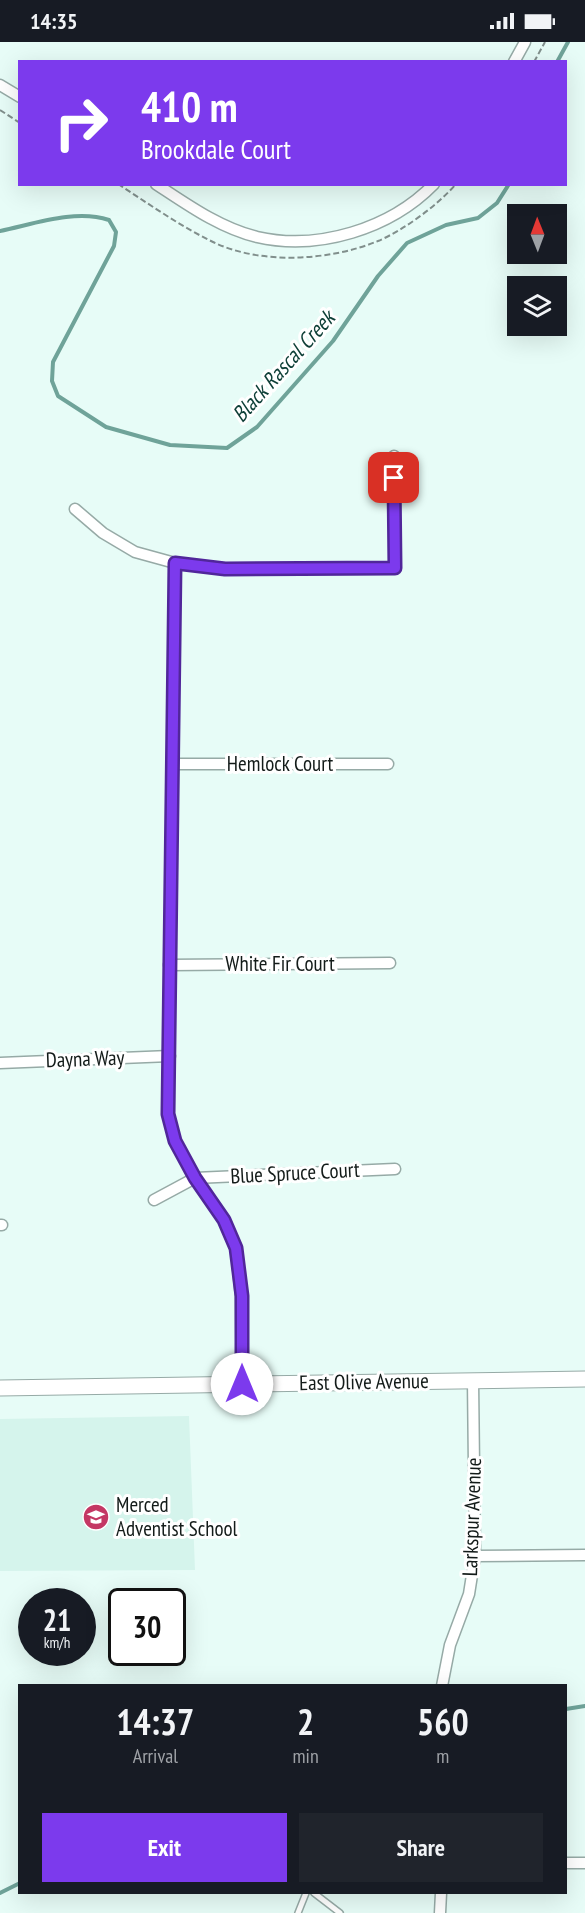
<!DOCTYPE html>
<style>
:root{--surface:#171b24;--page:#20242c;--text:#f1f3f6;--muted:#9ea1a6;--accent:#7c3aed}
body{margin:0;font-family:"PT Sans Narrow",sans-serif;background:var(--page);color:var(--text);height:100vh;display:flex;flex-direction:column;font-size:22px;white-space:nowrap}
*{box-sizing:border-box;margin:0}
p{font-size:20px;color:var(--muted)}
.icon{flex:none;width:33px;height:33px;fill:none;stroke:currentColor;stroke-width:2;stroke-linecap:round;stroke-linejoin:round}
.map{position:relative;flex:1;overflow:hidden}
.sheet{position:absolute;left:18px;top:1642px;width:549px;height:210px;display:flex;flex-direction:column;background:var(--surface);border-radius:0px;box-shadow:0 6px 24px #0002}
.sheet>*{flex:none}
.hud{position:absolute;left:18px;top:18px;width:549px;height:126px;border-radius:0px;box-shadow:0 6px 24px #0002;background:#7c3aed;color:#fff;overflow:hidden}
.needle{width:39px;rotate:359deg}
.buttons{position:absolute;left:507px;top:162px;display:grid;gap:12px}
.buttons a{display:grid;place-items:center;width:60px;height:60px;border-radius:0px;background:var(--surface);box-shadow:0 6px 24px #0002;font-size:30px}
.speed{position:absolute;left:18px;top:1546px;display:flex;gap:12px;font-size:30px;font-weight:700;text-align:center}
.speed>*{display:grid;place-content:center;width:78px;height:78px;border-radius:50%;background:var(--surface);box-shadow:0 6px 24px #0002;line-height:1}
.speed small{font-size:15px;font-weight:400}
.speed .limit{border:3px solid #111;border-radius:9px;background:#fff;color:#111}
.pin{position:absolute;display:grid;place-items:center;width:51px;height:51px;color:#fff;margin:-26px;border-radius:12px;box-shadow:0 3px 9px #0006}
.me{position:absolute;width:66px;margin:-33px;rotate:0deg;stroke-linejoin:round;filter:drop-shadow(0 0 4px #0008)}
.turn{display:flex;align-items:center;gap:21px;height:126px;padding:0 24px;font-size:27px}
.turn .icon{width:78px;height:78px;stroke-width:2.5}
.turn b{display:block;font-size:42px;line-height:51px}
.eta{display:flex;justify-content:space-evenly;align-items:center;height:102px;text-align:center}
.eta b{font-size:36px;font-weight:700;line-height:42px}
.cta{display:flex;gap:12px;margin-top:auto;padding:12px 24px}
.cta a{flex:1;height:69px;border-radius:0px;background:var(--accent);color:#fff;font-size:24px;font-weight:700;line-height:69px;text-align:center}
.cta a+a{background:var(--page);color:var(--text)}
.status{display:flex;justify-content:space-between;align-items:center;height:42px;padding:0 30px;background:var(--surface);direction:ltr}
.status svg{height:16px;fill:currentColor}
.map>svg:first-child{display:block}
.built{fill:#d5f4ec}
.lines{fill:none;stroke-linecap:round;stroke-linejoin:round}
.stream{stroke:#6fa399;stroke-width:4}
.service-casing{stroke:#96aaa6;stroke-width:8}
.minor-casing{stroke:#96aaa6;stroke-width:13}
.secondary-casing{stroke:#96aaa6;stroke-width:17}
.path{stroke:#818f8c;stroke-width:2;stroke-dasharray:6 3;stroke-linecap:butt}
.service{stroke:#fff;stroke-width:5}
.minor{stroke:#fff;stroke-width:10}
.secondary{stroke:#fff;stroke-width:15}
.route-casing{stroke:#51269a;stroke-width:15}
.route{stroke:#7c3aed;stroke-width:10}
.labels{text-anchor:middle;stroke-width:6;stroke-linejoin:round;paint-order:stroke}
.street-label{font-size:21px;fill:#131b19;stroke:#fff}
.poi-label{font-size:21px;fill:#131b19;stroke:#fff;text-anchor:start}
.water-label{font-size:22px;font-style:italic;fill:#0f4038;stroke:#fff}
</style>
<div class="status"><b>14:35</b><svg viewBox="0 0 49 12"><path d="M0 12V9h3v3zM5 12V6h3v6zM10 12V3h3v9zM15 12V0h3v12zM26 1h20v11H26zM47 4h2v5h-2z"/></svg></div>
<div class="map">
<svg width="585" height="1871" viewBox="0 0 585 1871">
<rect width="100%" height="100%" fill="#e7fcf7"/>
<polygon class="built" points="189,1374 195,1528 0,1529 0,1377"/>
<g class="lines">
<g class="stream">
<polyline points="557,20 568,0"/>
<path d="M0 189C34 182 75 167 109 178L116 190 114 204 53 320 52 339 58 354 106 385 170 403 227 406 257 385 333 299 378 234 407 201 446 183 478 176 497 161 509 142"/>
<polyline points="566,1667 585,1664"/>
<polyline points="0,1851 20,1841"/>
</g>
<defs>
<g id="service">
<polyline points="314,1851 340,1871"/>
<polyline points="298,1871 306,1851"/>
</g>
<g id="minor">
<polyline points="514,20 525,0"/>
<polyline points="0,43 20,55"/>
<path d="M156 142C188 163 220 186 257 195 318 209 390 187 434 142"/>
<polyline points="75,467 103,491 135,510 175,521 226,527 395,526 394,414"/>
<polyline points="175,521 168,1072 175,1099 195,1136 224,1178 236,1206 241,1254 242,1342"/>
<polyline points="173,722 388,722"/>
<polyline points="169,923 390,921"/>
<polyline points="0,1021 170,1014"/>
<polyline points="154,1158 195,1136 395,1127"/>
<polyline points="0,1183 2,1183"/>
<polyline points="475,1514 585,1513"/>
<polyline points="442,1644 450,1603 469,1552 475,1514 473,1338"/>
<polyline points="566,1821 585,1821"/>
<polyline points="440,1871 441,1851"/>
</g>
<polyline id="secondary" points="0,1346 585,1337"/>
</defs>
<use href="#service" class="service-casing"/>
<use href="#minor" class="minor-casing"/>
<use href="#secondary" class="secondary-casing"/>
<g class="path">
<polyline points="534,20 545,0"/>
<polyline points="0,68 20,81"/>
<path d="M118 142C149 162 180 184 213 200 261 223 329 219 378 199 404 188 438 163 456 142"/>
</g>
<use href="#service" class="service"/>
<use href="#minor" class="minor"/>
<use href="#secondary" class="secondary"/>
</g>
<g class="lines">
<defs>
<polyline id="route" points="242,1342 242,1254 236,1206 224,1178 195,1136 175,1099 168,1072 175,521 225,527 395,526 394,436"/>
</defs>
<use href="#route" class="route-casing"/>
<use href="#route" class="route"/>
</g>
<defs>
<symbol id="school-disc" viewBox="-11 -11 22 22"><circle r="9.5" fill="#c43764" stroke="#fff"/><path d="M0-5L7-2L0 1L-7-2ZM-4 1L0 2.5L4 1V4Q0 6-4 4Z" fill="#fff"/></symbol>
</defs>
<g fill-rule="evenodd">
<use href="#school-disc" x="81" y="1460" width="30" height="30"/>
</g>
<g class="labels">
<g class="street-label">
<text x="280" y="729">Hemlock Court</text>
<text x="280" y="929">White Fir Court</text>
<text transform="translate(85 1017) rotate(-2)" y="7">Dayna Way</text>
<text transform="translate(295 1131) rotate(-3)" y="7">Blue Spruce Court</text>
<text transform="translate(364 1340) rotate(-1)" y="7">East Olive Avenue</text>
<text transform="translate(472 1475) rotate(-88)" y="7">Larkspur Avenue</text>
</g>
<g class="poi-label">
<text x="116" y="1470">Merced<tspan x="116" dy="24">Adventist School</tspan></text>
</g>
<g class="water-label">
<text transform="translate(283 324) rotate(-48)" y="8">Black Rascal Creek</text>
</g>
</g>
</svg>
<div class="buttons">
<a><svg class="needle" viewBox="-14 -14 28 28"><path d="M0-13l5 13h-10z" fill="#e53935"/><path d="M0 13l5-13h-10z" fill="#9ea1a6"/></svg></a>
<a><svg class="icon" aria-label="layers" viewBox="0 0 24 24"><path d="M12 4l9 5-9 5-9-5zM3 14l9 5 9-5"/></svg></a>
</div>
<div class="speed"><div>21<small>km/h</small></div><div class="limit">30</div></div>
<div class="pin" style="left:394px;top:436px;background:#d93025"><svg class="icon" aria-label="arrive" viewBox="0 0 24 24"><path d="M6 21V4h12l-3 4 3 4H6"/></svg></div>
<svg class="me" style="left:242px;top:1342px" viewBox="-20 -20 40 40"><circle r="19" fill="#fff"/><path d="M0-13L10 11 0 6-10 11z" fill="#7c3aed"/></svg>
<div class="hud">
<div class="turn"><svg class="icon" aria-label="right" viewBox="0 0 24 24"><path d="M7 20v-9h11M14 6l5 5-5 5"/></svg><div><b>410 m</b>Brookdale Court</div></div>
</div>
<section class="sheet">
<div class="eta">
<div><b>14:37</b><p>Arrival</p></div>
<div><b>2</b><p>min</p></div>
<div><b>560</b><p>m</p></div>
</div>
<div class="cta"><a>Exit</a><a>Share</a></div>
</section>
</div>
